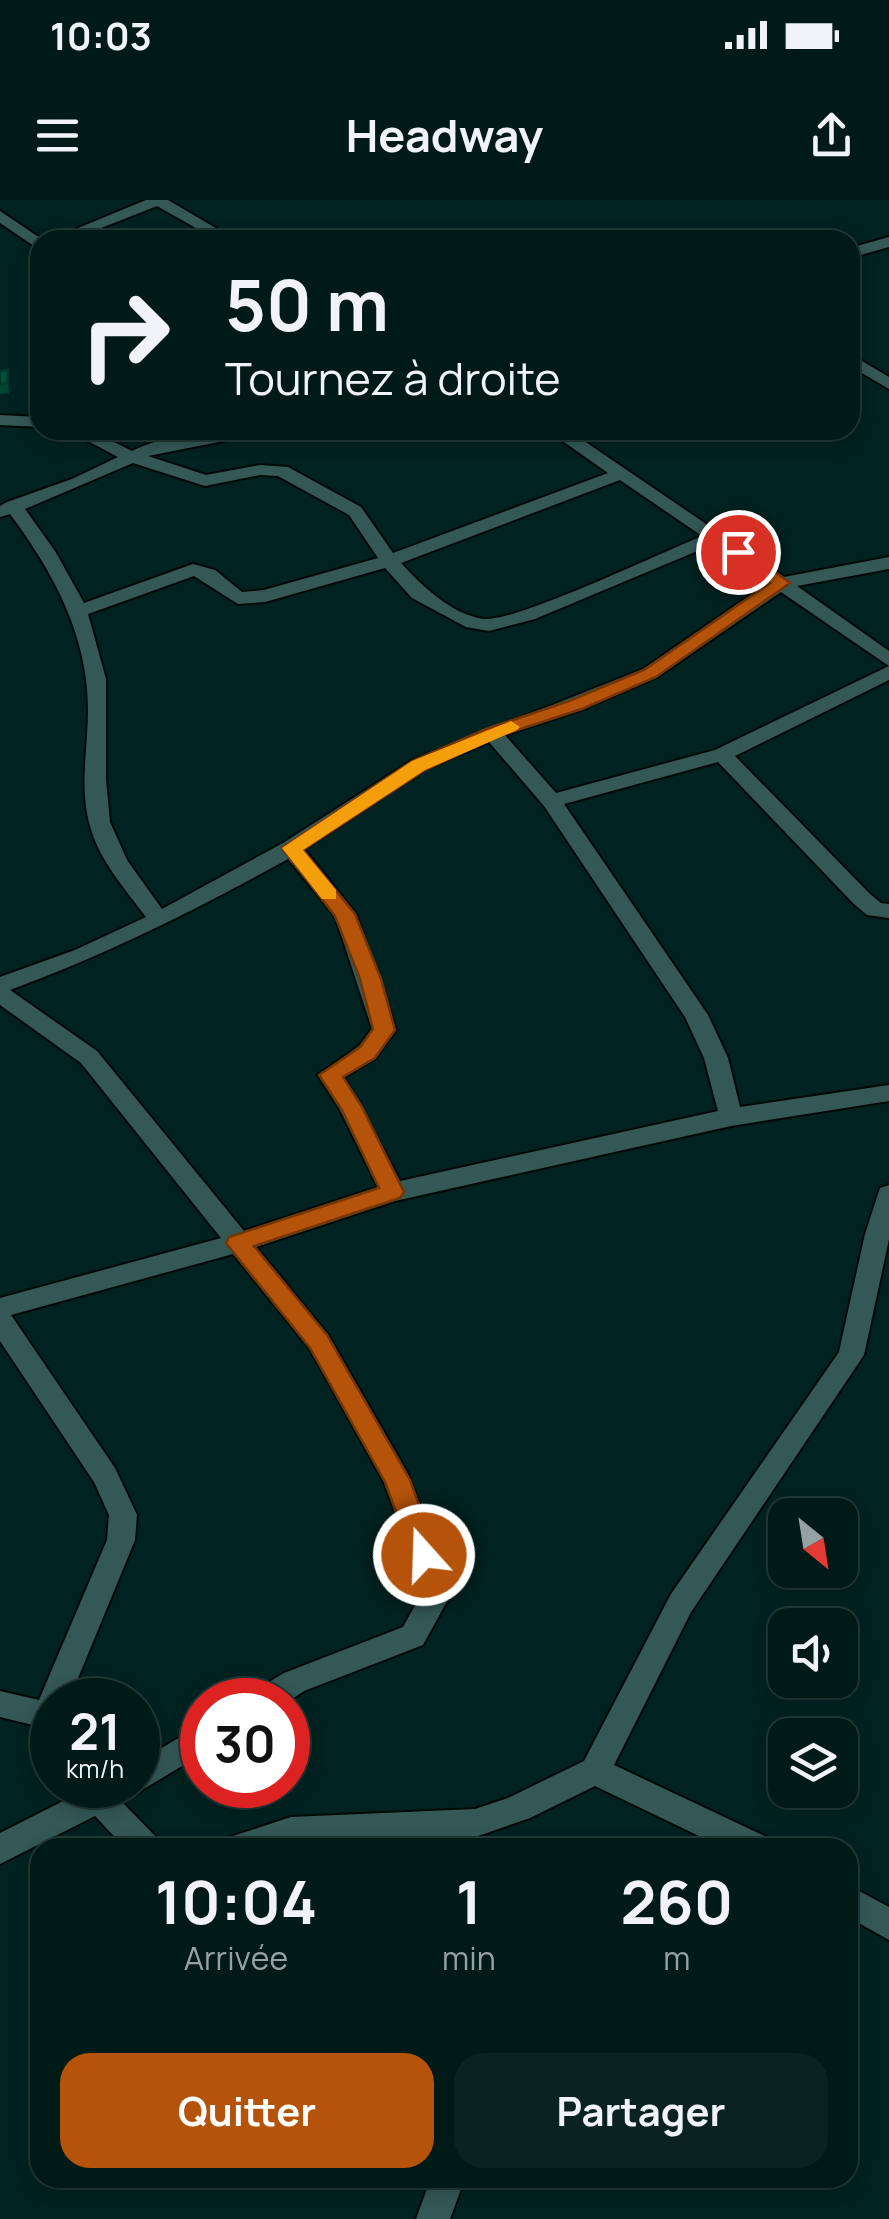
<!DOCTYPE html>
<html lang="fr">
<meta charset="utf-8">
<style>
:root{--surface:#001a18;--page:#0a2321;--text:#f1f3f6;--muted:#95a1a2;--line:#223837;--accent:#b45309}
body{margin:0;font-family:Manrope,sans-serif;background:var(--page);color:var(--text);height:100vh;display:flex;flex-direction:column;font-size:38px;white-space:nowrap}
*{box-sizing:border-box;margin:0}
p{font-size:32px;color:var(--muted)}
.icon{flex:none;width:55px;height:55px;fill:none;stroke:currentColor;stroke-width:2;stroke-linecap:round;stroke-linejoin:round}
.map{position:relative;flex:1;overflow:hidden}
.details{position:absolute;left:30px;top:1638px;width:828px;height:350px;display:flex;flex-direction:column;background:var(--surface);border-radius:30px;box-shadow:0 5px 15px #0003,0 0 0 2px var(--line)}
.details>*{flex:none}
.guide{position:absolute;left:30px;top:30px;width:830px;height:210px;border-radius:30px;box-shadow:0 5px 15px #0003,0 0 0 2px var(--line);background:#001a18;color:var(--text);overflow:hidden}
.needle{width:65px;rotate:150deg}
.controls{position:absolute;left:768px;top:1298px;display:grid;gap:20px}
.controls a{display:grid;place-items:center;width:90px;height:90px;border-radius:20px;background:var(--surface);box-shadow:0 5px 15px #0003,0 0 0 2px var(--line);font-size:50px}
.speed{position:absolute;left:30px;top:1478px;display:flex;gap:20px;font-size:50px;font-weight:700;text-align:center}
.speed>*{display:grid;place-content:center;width:130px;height:130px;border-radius:50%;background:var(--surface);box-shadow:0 5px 15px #0003,0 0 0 2px var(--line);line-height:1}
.speed small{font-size:25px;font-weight:400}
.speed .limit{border:15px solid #d22;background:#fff;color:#111}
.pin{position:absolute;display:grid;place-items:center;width:85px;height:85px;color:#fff;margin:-42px;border:5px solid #fff;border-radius:50%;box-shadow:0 2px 10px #0007}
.me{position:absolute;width:110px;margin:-55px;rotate:340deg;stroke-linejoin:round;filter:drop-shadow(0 0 8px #0008)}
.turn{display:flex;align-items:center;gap:35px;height:210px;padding:0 30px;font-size:45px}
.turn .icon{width:130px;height:130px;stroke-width:2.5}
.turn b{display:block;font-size:70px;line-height:85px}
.eta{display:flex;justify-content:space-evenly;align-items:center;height:170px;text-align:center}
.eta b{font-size:60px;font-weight:700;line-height:70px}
.action{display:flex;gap:20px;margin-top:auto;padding:20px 30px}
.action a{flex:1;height:115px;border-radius:30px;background:var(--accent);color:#fff;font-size:40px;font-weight:700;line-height:115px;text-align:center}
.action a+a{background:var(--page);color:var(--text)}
.status{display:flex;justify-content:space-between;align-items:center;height:70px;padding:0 50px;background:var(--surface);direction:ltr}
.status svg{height:28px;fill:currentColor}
header{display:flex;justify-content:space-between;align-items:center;height:130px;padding:0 30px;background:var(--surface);font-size:45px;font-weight:700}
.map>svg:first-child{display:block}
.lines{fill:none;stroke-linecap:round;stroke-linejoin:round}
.minor-casing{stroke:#000a09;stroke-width:4}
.minor{fill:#345856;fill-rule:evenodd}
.wall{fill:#004534}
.building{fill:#00503d;stroke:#00382b;stroke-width:2.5}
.route{fill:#b45309;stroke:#753606;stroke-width:2.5}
.slow{fill:#f59e0b}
</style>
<div class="status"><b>10:03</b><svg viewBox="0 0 49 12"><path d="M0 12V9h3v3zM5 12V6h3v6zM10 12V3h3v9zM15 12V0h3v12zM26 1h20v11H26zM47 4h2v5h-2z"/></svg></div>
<header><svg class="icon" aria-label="menu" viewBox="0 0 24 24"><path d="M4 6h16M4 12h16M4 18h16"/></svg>Headway<svg class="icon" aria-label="share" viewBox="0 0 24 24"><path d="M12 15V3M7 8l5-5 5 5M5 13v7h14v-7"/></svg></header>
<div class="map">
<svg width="889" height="2019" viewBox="0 0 889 2019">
<rect width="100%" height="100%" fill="#002220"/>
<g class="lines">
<defs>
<g id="minor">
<polygon points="146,0 168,0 236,40 217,40 157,6 71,40 49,40"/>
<polygon points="0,11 43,40 40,50 0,23"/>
<polygon points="889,37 889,47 850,58 850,48"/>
<polygon points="850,154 889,177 889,189 850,166"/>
<polygon points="0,215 40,217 40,227 0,225"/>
<path d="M67 230H90L132 251C170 232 220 230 263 230L254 235 148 256 206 275 260 265 288 267 361 307 393 353 608 273 547 230H568L784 377 889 357V369L797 386 889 451V466L781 392 657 477 583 509 505 535 556 593 715 550 889 466V480L735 556 870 694 881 703 889 704V718L867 715 854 704 718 562 564 604 708 815 728 858 740 907 889 885V901L731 926 395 1001 256 1047 328 1135 407 1272 452 1392 423 1445 304 1491 288 1502 250 1500 254 1491 284 1473 403 1427 423 1391 384 1282 310 1149 233 1054 11 1115 115 1268 137 1315 135 1340 69 1500H52V1536L37 1526 0 1517V1491L39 1500 107 1340 109 1315 94 1282 0 1141V1098L221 1038 81 863 0 805V777L75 750 146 717C125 689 99 660 90 626 79 588 88 548 88 510 88 436 54 373 10 314L0 317V306L7 302 72 279 118 257ZM133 263 205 286 260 275 278 276 349 315 378 358 264 390 242 392 215 370 193 364 84 403 55 351 25 309ZM620 280 702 336C663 352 516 422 484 419 452 415 421 385 401 363ZM714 344 768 383 643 469 411 561 283 643 162 709 127 660 110 622 106 580V479L88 414 194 376 238 404 265 402 385 368 412 398 466 427 489 431 535 419ZM489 542 544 606 685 817 704 858 718 911 400 981 344 877 375 858 396 830 356 714 304 649 425 569ZM288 659 335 716 372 829 359 846 318 875 340 910 378 987 244 1031 97 851 10 790C108 754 197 709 288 659Z"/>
<polygon points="889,985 889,1039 864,1155 691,1412 614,1565 769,1638 773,1648 724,1648 595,1586 530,1618 475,1637 223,1648 227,1638 291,1617 475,1609 508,1598 584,1561 671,1394 839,1152 865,1034 880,988"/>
<polygon points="202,1524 202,1554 122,1602 157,1638 161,1648 125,1648 95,1616 0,1664 0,1633 79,1593 76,1585 138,1585 138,1562"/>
<polygon points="848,1685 889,1707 889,1740 848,1717"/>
<polygon points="431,1978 465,1978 450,2019 416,2019"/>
</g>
</defs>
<use href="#minor" class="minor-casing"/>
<use href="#minor" class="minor"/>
</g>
<polygon class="wall" points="8,170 9,193 0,194 0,171"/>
<polygon class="building" points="8,170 7,183 0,184 0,171"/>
<polygon class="route" points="732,348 743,348 790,383 656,477 582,509 499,536 425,570 303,650 355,714 381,779 395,830 375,858 343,877 362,907 404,992 400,998 254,1046 327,1135 410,1280 437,1355 434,1362 424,1366 415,1362 385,1282 310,1148 226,1043 229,1037 379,988 342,910 319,875 360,847 373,829 360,779 335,716 282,648 412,561 486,529 569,501 644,470 770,383 732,356"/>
<polygon class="slow" points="511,521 520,527 517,530 425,570 303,650 336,690 336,699 322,699 282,648 412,561"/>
</svg>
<div class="controls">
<a><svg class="needle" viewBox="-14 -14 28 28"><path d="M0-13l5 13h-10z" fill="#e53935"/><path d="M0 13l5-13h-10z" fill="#95a1a2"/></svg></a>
<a><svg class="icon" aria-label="sound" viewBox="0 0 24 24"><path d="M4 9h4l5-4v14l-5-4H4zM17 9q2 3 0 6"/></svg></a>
<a><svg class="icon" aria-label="layers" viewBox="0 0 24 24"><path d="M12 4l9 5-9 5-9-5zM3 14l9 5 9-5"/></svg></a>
</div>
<div class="speed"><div>21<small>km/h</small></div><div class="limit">30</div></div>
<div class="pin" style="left:738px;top:352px;background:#d93025"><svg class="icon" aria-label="arrive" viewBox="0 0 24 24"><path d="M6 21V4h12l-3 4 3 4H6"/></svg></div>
<svg class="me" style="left:424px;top:1355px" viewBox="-20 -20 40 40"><circle r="17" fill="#b45309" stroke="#fff" stroke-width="3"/><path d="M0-11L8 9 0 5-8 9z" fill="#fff"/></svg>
<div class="guide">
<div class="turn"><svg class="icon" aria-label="right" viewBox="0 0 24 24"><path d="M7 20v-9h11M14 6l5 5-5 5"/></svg><div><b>50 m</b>Tournez à droite</div></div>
</div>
<section class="details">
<div class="eta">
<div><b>10:04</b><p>Arrivée</p></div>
<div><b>1</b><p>min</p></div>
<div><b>260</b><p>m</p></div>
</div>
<div class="action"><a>Quitter</a><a>Partager</a></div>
</section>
</div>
